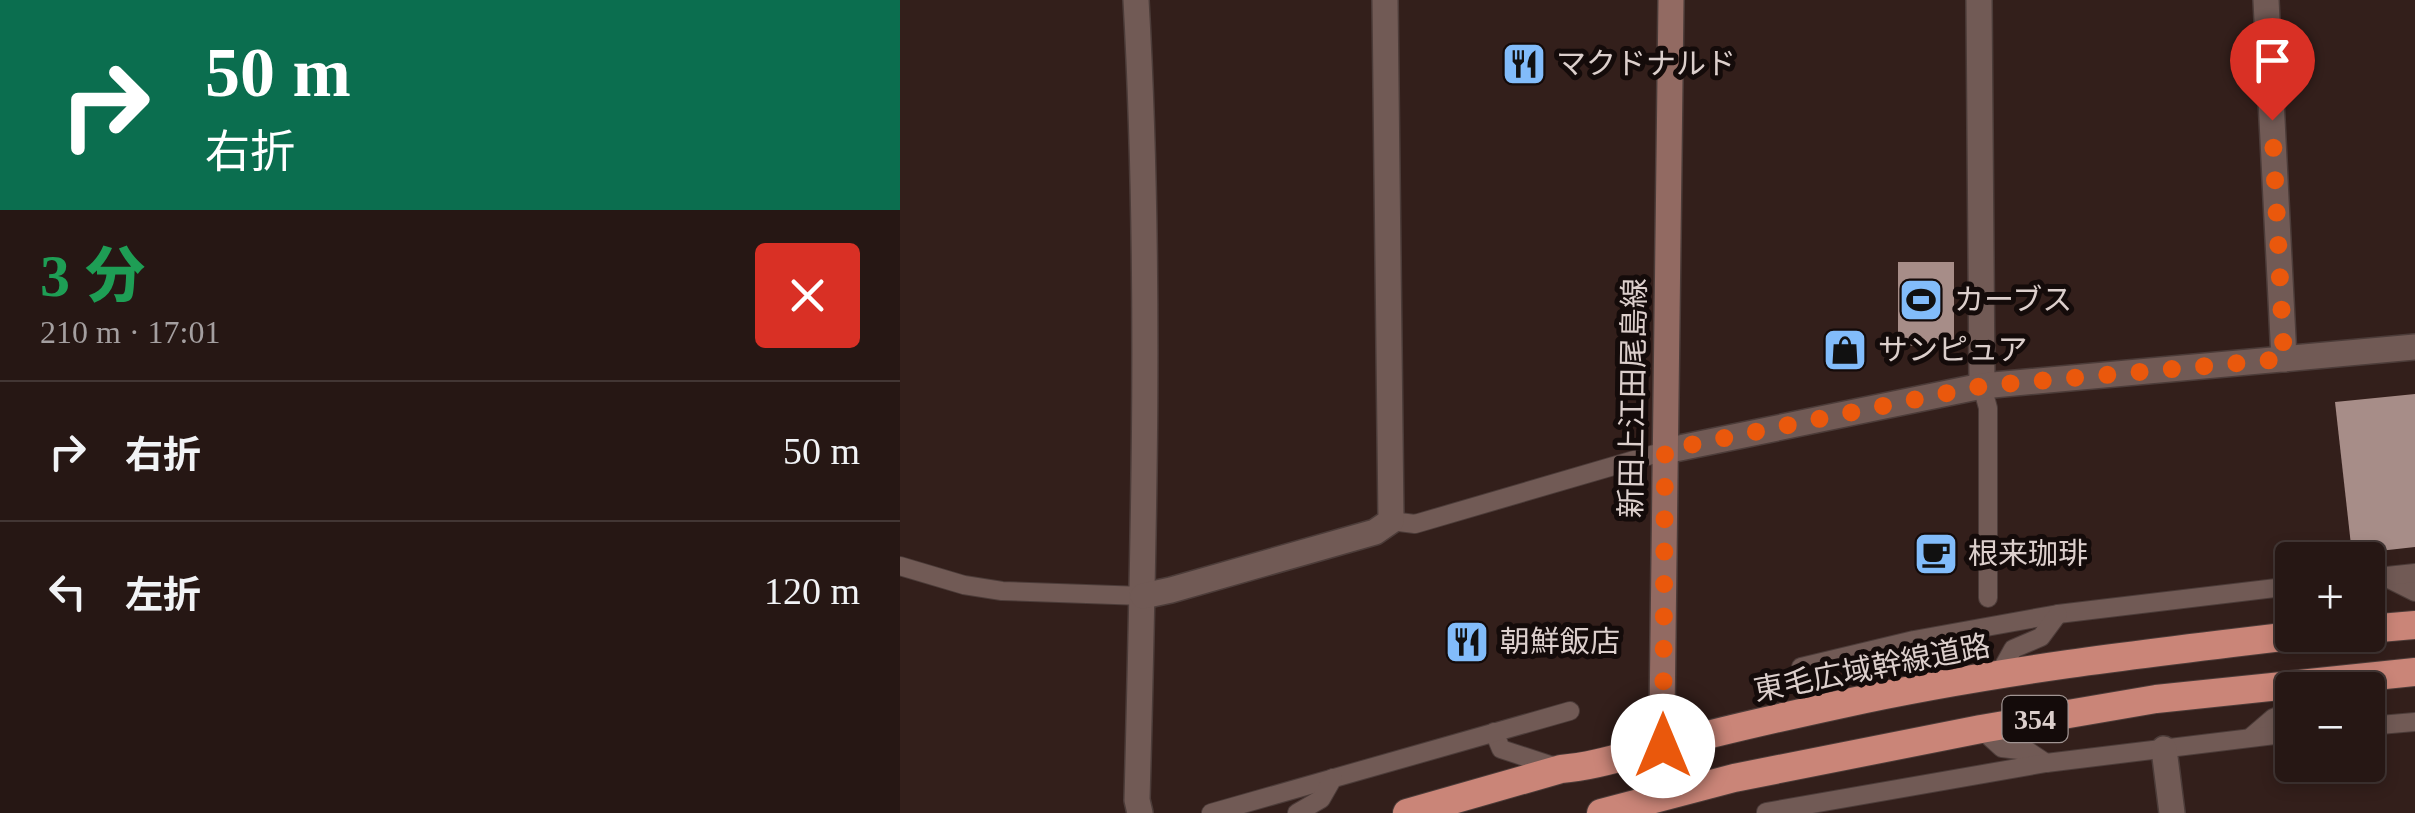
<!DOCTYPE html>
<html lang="ja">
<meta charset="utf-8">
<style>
:root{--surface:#261714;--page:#2e201d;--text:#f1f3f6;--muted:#a49fa0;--line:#423634}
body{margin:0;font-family:"Times New Roman","Noto Sans JP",serif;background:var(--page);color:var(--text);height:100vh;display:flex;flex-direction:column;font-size:38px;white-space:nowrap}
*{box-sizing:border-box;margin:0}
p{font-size:32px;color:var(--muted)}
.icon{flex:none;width:55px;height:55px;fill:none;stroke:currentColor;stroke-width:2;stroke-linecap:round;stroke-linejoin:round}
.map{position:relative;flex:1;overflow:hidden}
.sheet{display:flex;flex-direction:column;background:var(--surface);width:900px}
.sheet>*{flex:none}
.guide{background:#0b6e4f;color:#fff;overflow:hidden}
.tools{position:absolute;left:1375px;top:542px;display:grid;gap:20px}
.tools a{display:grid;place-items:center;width:110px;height:110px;border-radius:10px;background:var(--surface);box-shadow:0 5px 15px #0003,0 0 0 2px var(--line);font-size:50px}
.pin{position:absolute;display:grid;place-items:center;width:85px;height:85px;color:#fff;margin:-102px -42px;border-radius:50% 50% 50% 0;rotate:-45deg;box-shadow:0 0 10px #0007}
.pin .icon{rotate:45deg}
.me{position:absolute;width:110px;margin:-55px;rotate:0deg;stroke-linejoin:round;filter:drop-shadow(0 0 8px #0008)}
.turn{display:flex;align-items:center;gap:35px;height:210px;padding:0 40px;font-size:45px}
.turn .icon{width:130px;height:130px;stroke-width:2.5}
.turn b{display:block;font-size:70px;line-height:85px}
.round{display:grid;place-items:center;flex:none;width:105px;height:105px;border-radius:10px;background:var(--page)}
.head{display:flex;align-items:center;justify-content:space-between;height:170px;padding:0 40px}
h1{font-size:60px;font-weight:800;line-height:75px;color:#1e9e55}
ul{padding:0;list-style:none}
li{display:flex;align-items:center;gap:30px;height:140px;padding:0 40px;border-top:2px solid var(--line)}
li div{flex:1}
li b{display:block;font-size:38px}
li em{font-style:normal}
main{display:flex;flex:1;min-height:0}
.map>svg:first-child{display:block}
.building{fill:#a78d88}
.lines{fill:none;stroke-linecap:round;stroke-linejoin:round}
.service-casing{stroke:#4c3c39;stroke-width:20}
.minor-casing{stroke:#4c3c39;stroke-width:28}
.secondary-casing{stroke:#4c3c39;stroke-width:28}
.trunk-casing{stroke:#4c3c39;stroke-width:30}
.service{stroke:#715a55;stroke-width:18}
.minor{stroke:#715a55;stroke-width:25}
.secondary{stroke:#926a62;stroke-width:25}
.trunk{stroke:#ca8578;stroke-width:28}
.route{stroke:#ea580c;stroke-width:18;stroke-dasharray:0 32.4}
.labels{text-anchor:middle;stroke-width:10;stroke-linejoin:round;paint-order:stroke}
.shield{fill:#140b0a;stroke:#a09492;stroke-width:2.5}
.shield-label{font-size:28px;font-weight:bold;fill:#dccfcc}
.poi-label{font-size:30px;fill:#dccfcc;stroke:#140b0a;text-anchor:start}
.street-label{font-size:30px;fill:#dccfcc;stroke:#140b0a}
</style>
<main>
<section class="sheet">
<div class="guide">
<div class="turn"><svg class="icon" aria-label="right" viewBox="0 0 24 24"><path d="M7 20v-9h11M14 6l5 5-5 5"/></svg><div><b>50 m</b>右折</div></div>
</div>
<div class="head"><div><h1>3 分</h1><p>210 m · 17:01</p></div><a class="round" style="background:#d93025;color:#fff"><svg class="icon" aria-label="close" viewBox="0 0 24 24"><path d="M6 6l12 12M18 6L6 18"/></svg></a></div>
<ul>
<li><svg class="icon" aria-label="right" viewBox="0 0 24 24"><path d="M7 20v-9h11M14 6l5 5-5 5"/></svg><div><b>右折</b></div><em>50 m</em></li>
<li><svg class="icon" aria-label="left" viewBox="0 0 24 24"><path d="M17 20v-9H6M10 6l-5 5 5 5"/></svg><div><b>左折</b></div><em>120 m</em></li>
</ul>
</section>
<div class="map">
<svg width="1515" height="813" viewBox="0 0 1515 813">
<rect width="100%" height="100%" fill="#331f1b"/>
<g class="building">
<polygon points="998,262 1054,262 1054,345 998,346"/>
<polygon points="1515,394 1515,547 1452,554 1435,402"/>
</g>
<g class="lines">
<defs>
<g id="service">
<polyline points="1082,386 1088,408 1088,598"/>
<polyline points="491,521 515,524 765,451"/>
<polyline points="0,566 64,585 102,591 243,596"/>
<polyline points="1483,576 1515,592"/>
<polyline points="1468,578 1515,573"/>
<polyline points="901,667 1014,640 1158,614 1392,586"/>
<polyline points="1098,676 1113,649 1141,637 1158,614"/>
<polyline points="1468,726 1515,722"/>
<polyline points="1081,729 1102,748 1128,751 1146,763"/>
<polyline points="594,732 601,749 659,768"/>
<polyline points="1352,736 1373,718 1392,710"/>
<polyline points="866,812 1146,763 1392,733"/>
<polyline points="311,813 670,711"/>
<polyline points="397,813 421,799 433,778"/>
</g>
<g id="minor">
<path d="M236 0C251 266 244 533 237 800L240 813"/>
<polyline points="1079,0 1082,386"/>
<polyline points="1366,0 1384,359"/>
<polyline points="765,451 1082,386 1515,347"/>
<polyline points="243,596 271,590 475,532 491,521 485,0"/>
<polyline points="1264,749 1272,813"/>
</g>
<polyline id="secondary" points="761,797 771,0"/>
<g id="trunk">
<polyline points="1468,629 1515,625"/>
<path d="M507 813 661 769C697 766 730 754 765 746 823 730 882 717 942 704 1092 671 1246 653 1399 635"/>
<polyline points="701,813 834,778 1081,729 1256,699 1515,672"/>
</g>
</defs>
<use href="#service" class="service-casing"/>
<use href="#minor" class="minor-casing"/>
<use href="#secondary" class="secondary-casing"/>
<use href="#trunk" class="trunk-casing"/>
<use href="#service" class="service"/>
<use href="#minor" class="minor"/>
<use href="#secondary" class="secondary"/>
<use href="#trunk" class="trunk"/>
</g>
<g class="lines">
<polyline class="route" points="763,746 765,450 1082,386 1384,359 1372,120"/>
</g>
<defs>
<symbol id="restaurant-square" viewBox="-11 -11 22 22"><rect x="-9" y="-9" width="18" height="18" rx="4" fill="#82bcfa" stroke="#140b0a"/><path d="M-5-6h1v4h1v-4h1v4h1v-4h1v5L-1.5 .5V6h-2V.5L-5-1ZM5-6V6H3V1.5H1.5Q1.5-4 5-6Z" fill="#111"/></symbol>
<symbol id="stadium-square" viewBox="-11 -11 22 22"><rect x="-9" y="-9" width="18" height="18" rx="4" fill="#82bcfa" stroke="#140b0a"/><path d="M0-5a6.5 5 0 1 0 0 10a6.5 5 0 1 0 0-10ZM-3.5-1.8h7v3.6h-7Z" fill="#111"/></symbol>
<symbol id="shop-square" viewBox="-11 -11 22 22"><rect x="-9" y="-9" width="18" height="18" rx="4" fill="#82bcfa" stroke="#140b0a"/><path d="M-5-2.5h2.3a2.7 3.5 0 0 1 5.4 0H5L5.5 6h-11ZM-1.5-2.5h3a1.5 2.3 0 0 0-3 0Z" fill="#111"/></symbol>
<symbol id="cafe-square" viewBox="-11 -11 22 22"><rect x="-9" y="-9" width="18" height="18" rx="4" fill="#82bcfa" stroke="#140b0a"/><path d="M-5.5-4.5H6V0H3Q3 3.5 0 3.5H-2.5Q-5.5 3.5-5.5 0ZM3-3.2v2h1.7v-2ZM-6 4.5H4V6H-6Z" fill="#111"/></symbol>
</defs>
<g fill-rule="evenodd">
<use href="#restaurant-square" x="599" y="39" width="50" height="50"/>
<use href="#stadium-square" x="996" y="275" width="50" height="50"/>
<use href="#shop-square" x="920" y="325" width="50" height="50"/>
<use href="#cafe-square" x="1011" y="529" width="50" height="50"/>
<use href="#restaurant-square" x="542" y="617" width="50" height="50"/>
</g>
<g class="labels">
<rect class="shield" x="1102.5" y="696" width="65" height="46" rx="8"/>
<g class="shield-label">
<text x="1135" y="729">354</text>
</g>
<g class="poi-label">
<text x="656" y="74">マクドナルド</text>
<text x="1054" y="310">カーブス</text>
<text x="978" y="360">サンピュア</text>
<text x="1068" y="564">根来珈琲</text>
<text x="600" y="652">朝鮮飯店</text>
</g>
<g class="street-label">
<text transform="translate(733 398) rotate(-89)" y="10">新田上江田尾島線</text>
<text transform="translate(972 668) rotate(-11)" y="10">東毛広域幹線道路</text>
</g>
</g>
</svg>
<div class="tools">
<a>+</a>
<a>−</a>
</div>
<div class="pin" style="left:1372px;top:120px;background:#d93025"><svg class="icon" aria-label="arrive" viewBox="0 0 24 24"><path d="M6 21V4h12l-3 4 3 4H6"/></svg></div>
<svg class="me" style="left:763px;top:746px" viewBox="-20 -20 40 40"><circle r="19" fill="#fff"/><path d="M0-13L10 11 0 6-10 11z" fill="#ea580c"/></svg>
</div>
</main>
